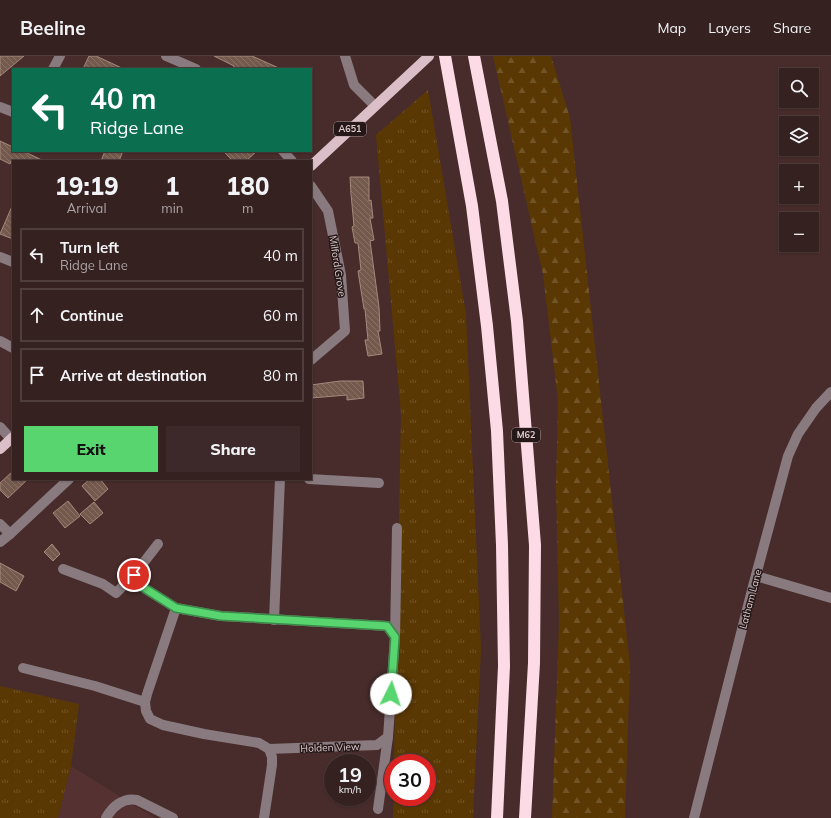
<!DOCTYPE html>
<meta charset="utf-8">
<style>
:root{--surface:#352120;--page:#3d2929;--text:#f1f3f6;--muted:#aaa3a5;--line:#4f3e3e;--accent:#59d56f}
body{margin:0;font-family:Mulish,sans-serif;background:var(--page);color:var(--text);height:100vh;display:flex;flex-direction:column;font-size:15px;white-space:nowrap}
*{box-sizing:border-box;margin:0}
p{font-size:13px;color:var(--muted)}
.icon{flex:none;width:22px;height:22px;fill:none;stroke:currentColor;stroke-width:2;stroke-linecap:round;stroke-linejoin:round}
.map{position:relative;flex:1;overflow:hidden}
.sheet{position:absolute;left:12px;top:104px;width:300px;height:320px;display:flex;flex-direction:column;background:var(--surface);border-radius:0px;box-shadow:0 1px 3px #0004,0 0 0 1px var(--line)}
.sheet>*{flex:none}
.banner{position:absolute;left:12px;top:12px;width:300px;height:84px;border-radius:0px;box-shadow:0 1px 3px #0004,0 0 0 1px var(--line);background:#0b6e4f;color:#fff;overflow:hidden}
.controls{position:absolute;left:779px;top:12px;display:grid;gap:8px}
.controls a{display:grid;place-items:center;width:40px;height:40px;border-radius:0px;background:var(--surface);box-shadow:0 1px 3px #0004,0 0 0 1px var(--line);font-size:20px}
.speed{position:absolute;left:324px;top:698px;display:flex;gap:8px;font-size:20px;font-weight:700;text-align:center}
.speed>*{display:grid;place-content:center;width:52px;height:52px;border-radius:50%;background:var(--surface);box-shadow:0 1px 3px #0004,0 0 0 1px var(--line);line-height:1}
.speed small{font-size:10px;font-weight:400}
.speed .limit{border:6px solid #d22;background:#fff;color:#111}
.pin{position:absolute;display:grid;place-items:center;width:34px;height:34px;color:#fff;margin:-17px;border:2px solid #fff;border-radius:50%;box-shadow:0 1px 4px #0007}
.me{position:absolute;width:44px;margin:-22px;rotate:4deg;stroke-linejoin:round;filter:drop-shadow(0 0 3px #0008)}
.turn{display:flex;align-items:center;gap:14px;height:84px;padding:0 12px;font-size:18px}
.turn .icon{width:52px;height:52px;stroke-width:2.5}
.turn b{display:block;font-size:28px;line-height:34px}
.eta{display:flex;justify-content:space-evenly;align-items:center;height:68px;text-align:center}
.eta b{font-size:24px;font-weight:800;line-height:28px}
.action{display:flex;gap:8px;margin-top:auto;padding:8px 12px}
.action a{flex:1;height:46px;border-radius:0px;background:var(--accent);color:#111;font-size:16px;font-weight:800;line-height:46px;text-align:center}
.action a+a{background:var(--page);color:var(--text)}
ul{padding:0;list-style:none}
li{display:flex;align-items:center;gap:12px;height:54px;margin:0 8px 6px;padding:0 4px;border:2px solid var(--line);border-radius:0px}
li div{flex:1}
li b{display:block;font-size:15px}
li em{font-style:normal}
header{display:flex;align-items:center;gap:24px;box-sizing:border-box;height:56px;padding:0 20px;background:var(--surface);border-bottom:1px solid var(--line)}
header strong{font-size:19px}
nav{display:flex;gap:22px;margin-inline-start:auto;font-size:14px}
.map>svg:first-child{display:block}
.built{fill:#553231}
.grass{fill:url(#grass-tufts)}
.forest{fill:url(#forest-firs)}
.building{fill:url(#building-back-hatch);stroke:#a6897c}
.lines{fill:none;stroke-linecap:round;stroke-linejoin:round}
.minor{stroke:#887a7f;stroke-width:10}
.major{stroke:#dbbfc8;stroke-width:10}
.highway{stroke:#fcdae6;stroke-width:12}
.route-casing{stroke:#3a8a48;stroke-width:10}
.route{stroke:#59d56f;stroke-width:7}
.labels{text-anchor:middle;stroke-width:3;stroke-linejoin:round;paint-order:stroke}
.shield{fill:#251818;stroke:#a79796;stroke-width:1}
.shield-label{font-size:9px;font-weight:bold;fill:#dfcdcc}
.street-label{font-size:10px;fill:#dfcdcc;stroke:#251818}
</style>
<header>
<strong>Beeline</strong>
<nav><a>Map</a><a>Layers</a><a>Share</a></nav>
</header>
<div class="map">
<svg width="831" height="762" viewBox="0 0 831 762">
<defs>
<pattern id="grass-tufts" width="24" height="20" patternUnits="userSpaceOnUse"><rect width="24" height="20" fill="#5a3803"/><path d="M3 7l-1-3M5 7V3M7 7l1-3M15 17l-1-3M17 17v-4M19 17l1-3" fill="none" stroke="#715427"/></pattern>
<pattern id="forest-firs" width="22" height="20" patternUnits="userSpaceOnUse"><rect width="22" height="20" fill="#5a3803"/><path d="M5 1l3.5 6h-7zM16 11l3.5 6h-7z" fill="#715427"/></pattern>
<pattern id="building-back-hatch" width="6" height="6" patternUnits="userSpaceOnUse"><rect width="6" height="6" fill="#74594d"/><path d="M-1 5l2 2M0 0l6 6M5-1l2 2" fill="none" stroke="#877065"/></pattern>
</defs>
<rect width="100%" height="100%" fill="#472c2b"/>
<polygon class="built" points="71,710 155,762 58,762"/>
<g class="grass">
<polygon points="428,34 466,258 481,593 473,762 393,762 394,741 427,741 427,707 394,707 401,358 376,79"/>
<polygon points="0,630 79,648 71,710 58,762 0,762"/>
</g>
<polygon class="forest" points="493,0 551,0 570,62 630,609 625,762 552,762 559,567 556,430 558,344 543,218"/>
<g class="building">
<polygon points="0,0 24,0 0,20"/>
<polygon points="89,0 96,0 124,13 83,13"/>
<polygon points="214,0 252,0 281,13 233,13 234,10"/>
<polygon points="0,85 13,91 13,95 23,95 44,105 11,105 10,108 0,103"/>
<polygon points="105,95 123,95 119,105 101,105"/>
<polygon points="223,95 257,95 246,105 233,105"/>
<polygon points="350,121 369,121 369,145 371,144 373,162 370,162 374,184 370,185 379,251 380,275 378,275 382,298 368,300 365,284 368,284 365,253 364,253 358,215 361,214 358,187 355,187 352,171 354,170 351,138"/>
<polygon points="13,148 13,183 0,178"/>
<polygon points="340,325 363,325 364,342 347,344 347,339 311,342 311,329"/>
<polygon points="13,415 13,423 28,423 8,442 0,434 0,427"/>
<polygon points="90,423 100,423 108,433 95,445 82,430"/>
<polygon points="68,445 80,460 65,472 53,457"/>
<polygon points="94,446 103,457 90,468 80,458"/>
<polygon points="52,488 60,498 53,505 44,496"/>
<polygon points="0,507 24,520 16,535 0,526"/>
</g>
<g class="lines">
<g class="minor">
<polyline points="166,0 196,13"/>
<polyline points="345,0 354,29 375,50"/>
<polyline points="53,13 60,0"/>
<polyline points="0,51 13,56"/>
<polyline points="283,95 292,105"/>
<polyline points="311,130 328,155 341,219 345,275 311,304"/>
<polyline points="0,201 13,206"/>
<polyline points="0,285 13,292"/>
<polyline points="0,371 11,383"/>
<polyline points="309,423 379,427"/>
<polyline points="0,468 10,478 69,423"/>
<polyline points="0,486 10,478"/>
<polyline points="158,488 134,519 141,530 176,552 221,560 387,570 395,581 388,681 378,753"/>
<polyline points="63,513 103,528 116,537 134,519"/>
<polyline points="756,520 831,542"/>
<polyline points="176,552 147,638 145,646 146,655 150,663 163,669 204,678 259,687 269,693 272,701 272,709 264,762"/>
<polyline points="274,564 280,423"/>
<polyline points="395,581 397,472"/>
<polyline points="23,612 95,630 145,646"/>
<polyline points="269,693 377,689 388,681"/>
<path d="M106 762C112 751 123 741 137 744L173 762"/>
<polyline points="694,762 752,534 788,400 798,378 816,352 831,336"/>
</g>
<g class="major">
<polyline points="311,110 429,0"/>
<polyline points="0,393 13,381"/>
</g>
<g class="highway">
<polyline points="445,0 472,150 487,270 497,375 502,489 504,610 497,762"/>
<polyline points="474,0 502,145 517,265 535,489 534,607 525,762"/>
</g>
</g>
<g class="lines">
<defs>
<polyline id="route" points="134,519 141,530 176,552 221,560 387,570 395,581 391,638"/>
</defs>
<use href="#route" class="route-casing"/>
<use href="#route" class="route"/>
</g>
<g class="labels">
<g class="shield">
<rect x="334" y="66" width="32" height="14" rx="3"/>
<rect x="512" y="372" width="28" height="14" rx="3"/>
</g>
<g class="shield-label">
<text x="350" y="76">A651</text>
<text x="526" y="382">M62</text>
</g>
<g class="street-label">
<text transform="translate(338 210) rotate(81)" y="4">Milford Grove</text>
<text transform="translate(750 543) rotate(-75)" y="4">Latham Lane</text>
<text transform="translate(330 691) rotate(-2)" y="4">Holden View</text>
</g>
</g>
</svg>
<div class="controls">
<a><svg class="icon" aria-label="search" viewBox="0 0 24 24"><circle cx="10" cy="10" r="6"/><path d="M15 15l6 6"/></svg></a>
<a><svg class="icon" aria-label="layers" viewBox="0 0 24 24"><path d="M12 4l9 5-9 5-9-5zM3 14l9 5 9-5"/></svg></a>
<a>+</a>
<a>−</a>
</div>
<div class="speed"><div>19<small>km/h</small></div><div class="limit">30</div></div>
<div class="pin" style="left:134px;top:519px;background:#d93025"><svg class="icon" aria-label="arrive" viewBox="0 0 24 24"><path d="M6 21V4h12l-3 4 3 4H6"/></svg></div>
<svg class="me" style="left:391px;top:638px" viewBox="-20 -20 40 40"><circle r="19" fill="#fff"/><path d="M0-13L10 11 0 6-10 11z" fill="#59d56f"/></svg>
<div class="banner">
<div class="turn"><svg class="icon" aria-label="left" viewBox="0 0 24 24"><path d="M17 20v-9H6M10 6l-5 5 5 5"/></svg><div><b>40 m</b>Ridge Lane</div></div>
</div>
<section class="sheet">
<div class="eta">
<div><b>19:19</b><p>Arrival</p></div>
<div><b>1</b><p>min</p></div>
<div><b>180</b><p>m</p></div>
</div>
<ul>
<li><svg class="icon" aria-label="left" viewBox="0 0 24 24"><path d="M17 20v-9H6M10 6l-5 5 5 5"/></svg><div><b>Turn left</b><p>Ridge Lane</p></div><em>40 m</em></li>
<li><svg class="icon" aria-label="ahead" viewBox="0 0 24 24"><path d="M12 20V5M6 11l6-6 6 6"/></svg><div><b>Continue</b></div><em>60 m</em></li>
<li><svg class="icon" aria-label="arrive" viewBox="0 0 24 24"><path d="M6 21V4h12l-3 4 3 4H6"/></svg><div><b>Arrive at destination</b></div><em>80 m</em></li>
</ul>
<div class="action"><a>Exit</a><a>Share</a></div>
</section>
</div>
